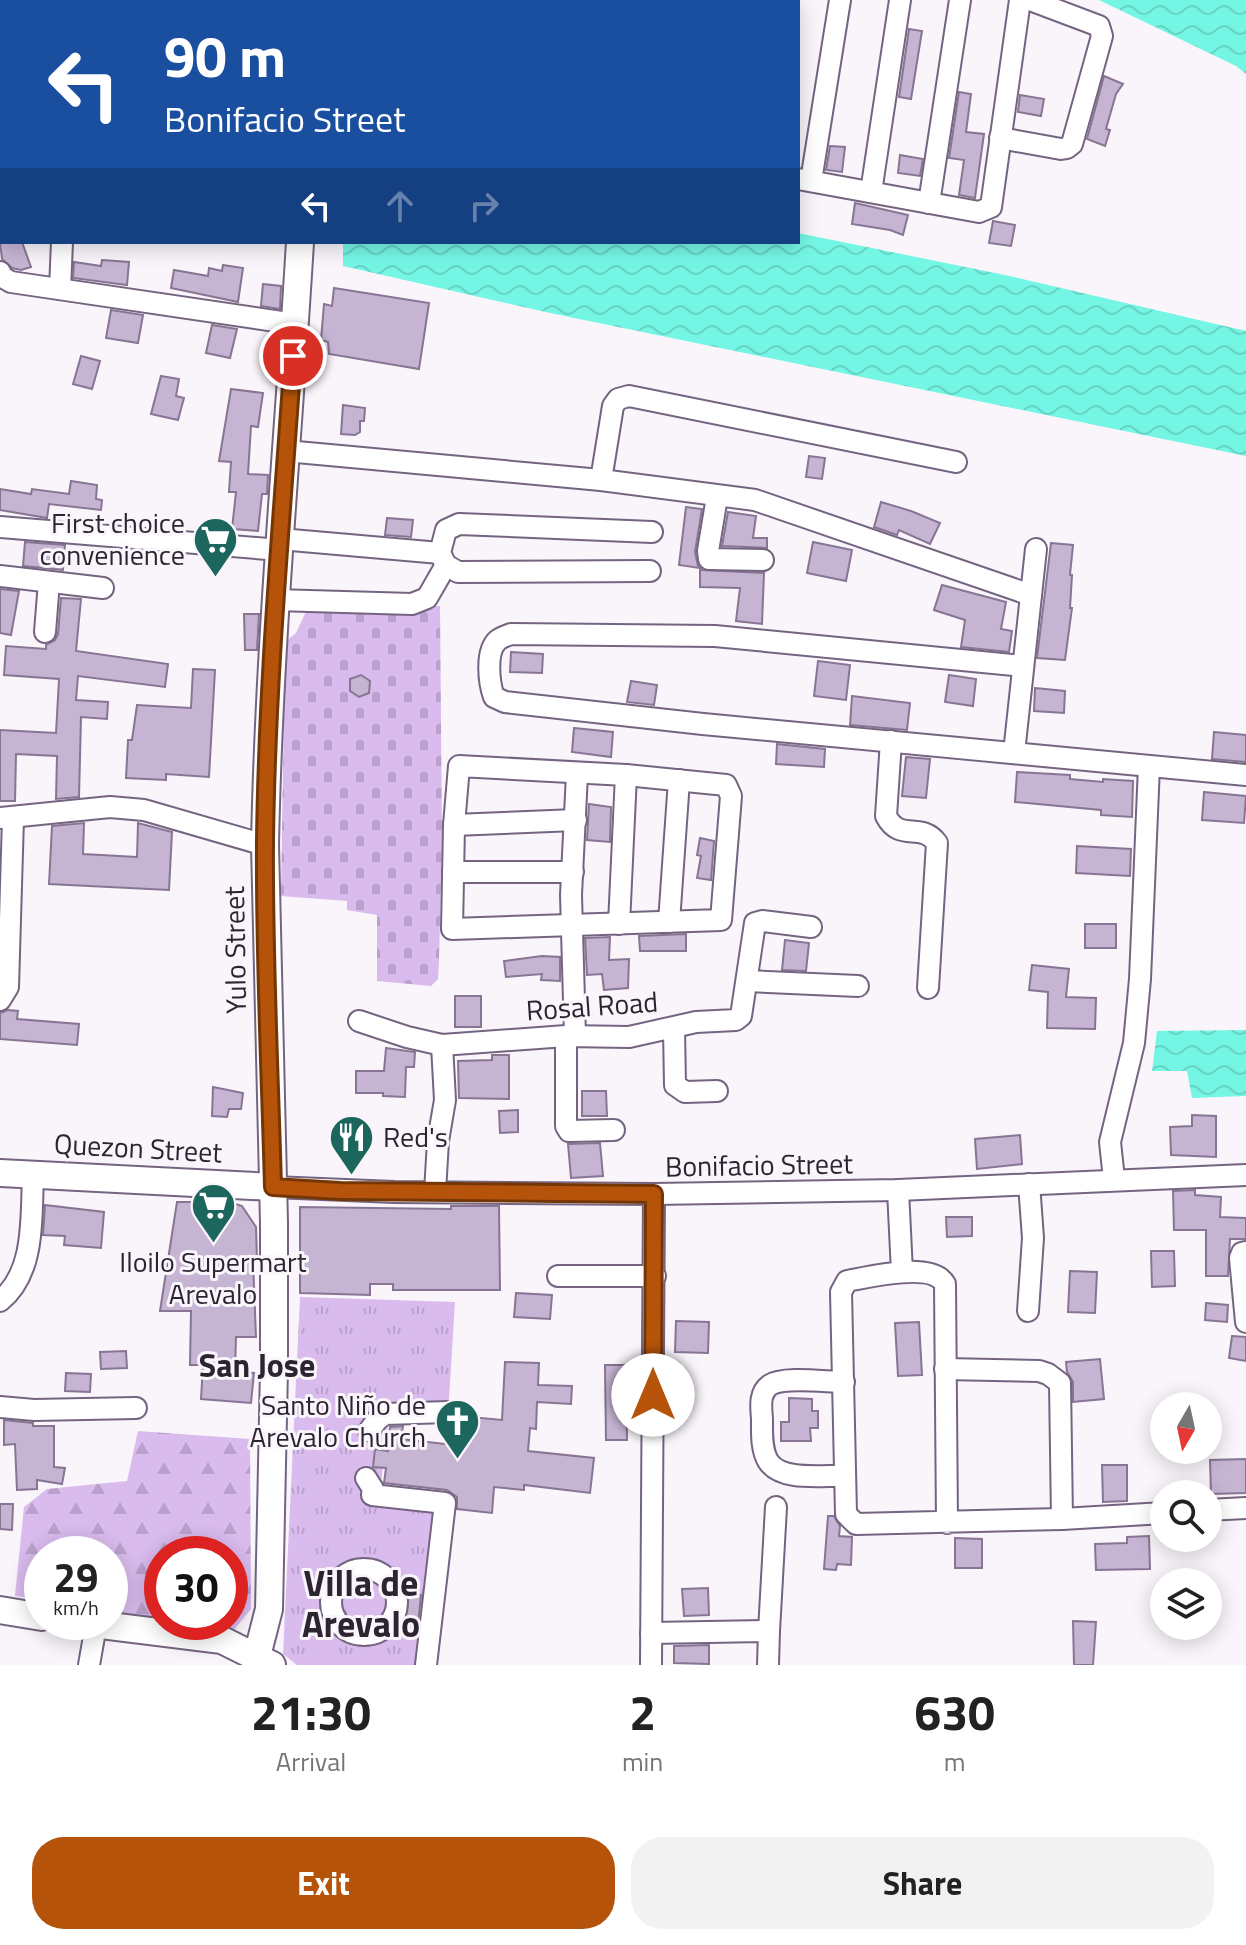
<!DOCTYPE html>
<meta charset="utf-8">
<style>
:root{--surface:#fff;--page:#f2f2f2;--text:#222;--muted:#767676;--accent:#b45309}
body{margin:0;font-family:"Titillium Web",sans-serif;background:var(--page);color:var(--text);height:100vh;display:flex;flex-direction:column;font-size:30px;white-space:nowrap}
*{box-sizing:border-box;margin:0}
p{font-size:26px;color:var(--muted)}
.icon{flex:none;width:44px;height:44px;fill:none;stroke:currentColor;stroke-width:2;stroke-linecap:round;stroke-linejoin:round}
.map{position:relative;height:1665px;overflow:hidden}
.panel{display:flex;flex-direction:column;background:var(--surface);flex:1}
.panel>*{flex:none}
.banner{position:absolute;left:0px;top:0px;width:800px;height:244px;box-shadow:0 4px 20px #0003;background:#1a4fa0;color:#fff;overflow:hidden}
.needle{width:52px;rotate:189deg}
.tools{position:absolute;left:1150px;top:1392px;display:grid;gap:16px}
.tools a{display:grid;place-items:center;width:72px;height:72px;border-radius:50%;background:var(--surface);box-shadow:0 4px 20px #0003;font-size:40px}
.speed{position:absolute;left:24px;top:1536px;display:flex;gap:16px;font-size:40px;font-weight:700;text-align:center}
.speed>*{display:grid;place-content:center;width:104px;height:104px;border-radius:50%;background:var(--surface);box-shadow:0 4px 20px #0003;line-height:1}
.speed small{font-size:20px;font-weight:400}
.speed .limit{border:12px solid #d22;background:#fff;color:#111}
.pin{position:absolute;display:grid;place-items:center;width:68px;height:68px;color:#fff;margin:-34px;border:4px solid #fff;border-radius:50%;box-shadow:0 2px 8px #0007}
.me{position:absolute;width:88px;margin:-44px;rotate:0deg;stroke-linejoin:round;filter:drop-shadow(0 0 6px #0008)}
.turn{display:flex;align-items:center;gap:28px;height:168px;padding:0 32px;font-size:36px}
.turn .icon{width:104px;height:104px;stroke-width:2.5}
.turn b{display:block;font-size:56px;line-height:68px}
.lanes{display:flex;align-items:center;height:76px;padding:0 32px;background:#0003;justify-content:center;gap:40px;direction:ltr}
.lanes .off{opacity:.35}
.eta{display:flex;justify-content:space-evenly;align-items:center;height:136px;text-align:center}
.eta b{font-size:48px;font-weight:700;line-height:56px}
.action{display:flex;gap:16px;margin-top:auto;padding:16px 32px}
.action a{flex:1;height:92px;border-radius:32px;background:var(--accent);color:#fff;font-size:32px;font-weight:700;line-height:92px;text-align:center}
.action a+a{background:var(--page);color:var(--text)}
.map>svg:first-child{display:block}
.grass{fill:url(#grass-tufts)}
.forest{fill:url(#forest-firs)}
.cemetery{fill:url(#cemetery-stones)}
.garden{fill:#d9bbee}
.water{fill:url(#water-waves)}
.building{fill:#c6b4d3;stroke:#877593;stroke-width:2}
.lines{fill:none;stroke-linecap:round;stroke-linejoin:round}
.minor-casing{stroke:#756480;stroke-width:24}
.major-casing{stroke:#756480;stroke-width:30}
.minor{stroke:#fff;stroke-width:20}
.major{stroke:#fff;stroke-width:26}
.route-casing{stroke:#753606;stroke-width:20}
.route{stroke:#b45309;stroke-width:14}
.labels{text-anchor:middle;stroke-width:6;stroke-linejoin:round;paint-order:stroke}
.poi-label{font-size:28px;fill:#2c2531;stroke:#f9f5fb;text-anchor:end}
.street-label{font-size:28px;fill:#2c2531;stroke:#f9f5fb}
.quarter-label{font-size:32px;font-weight:bold;fill:#2c2531;stroke:#f9f5fb}
.district-label{font-size:36px;font-weight:bold;fill:#2c2531;stroke:#f9f5fb}
</style>
<div class="map">
<svg width="1246" height="1665" viewBox="0 0 1246 1665">
<defs>
<pattern id="grass-tufts" width="24" height="20" patternUnits="userSpaceOnUse" patternTransform="scale(2)"><rect width="24" height="20" fill="#d9bbee"/><path d="M3 7l-1-3M5 7V3M7 7l1-3M15 17l-1-3M17 17v-4M19 17l1-3" fill="none" stroke="#baa1cd"/></pattern>
<pattern id="forest-firs" width="22" height="20" patternUnits="userSpaceOnUse" patternTransform="scale(2)"><rect width="22" height="20" fill="#d9bbee"/><path d="M5 1l3.5 6h-7zM16 11l3.5 6h-7z" fill="#baa1cd"/></pattern>
<pattern id="cemetery-stones" width="16" height="16" patternUnits="userSpaceOnUse" patternTransform="scale(2)"><rect width="16" height="16" fill="#d9bbee"/><path d="M2 7V4a2 2 0 0 1 4 0v3zM10 15v-3a2 2 0 0 1 4 0v3z" fill="#baa1cd"/></pattern>
<pattern id="water-waves" width="16" height="10" patternUnits="userSpaceOnUse" patternTransform="scale(2)"><rect width="16" height="10" fill="#75f6e5"/><path d="M0 5q4-4 8 0t8 0" fill="none" stroke="#65d3c5"/></pattern>
</defs>
<rect width="100%" height="100%" fill="#f9f5fb"/>
<polygon class="grass" points="300,1297 455,1302 448,1416 389,1413 379,1503 434,1511 421,1665 297,1665 283,1654"/>
<polygon class="forest" points="138,1431 250,1439 251,1609 233,1631 179,1622 230,1622 230,1554 162,1554 162,1619 110,1611 110,1554 42,1554 42,1600 15,1596 24,1507 47,1489 127,1481"/>
<polygon class="cemetery" points="309,605 440,606 442,832 439,960 438,979 431,986 377,981 377,915 347,910 347,901 281,896 285,642 296,633"/>
<circle class="garden" cx="363" cy="1602" r="19"/>
<g class="water">
<polygon points="1099,0 1246,0 1246,74 1236,66"/>
<polygon points="798,233 1005,275 1246,331 1246,456 550,313 343,266 343,242 798,242"/>
<polygon points="1246,1030 1246,1096 1192,1098 1187,1071 1152,1071 1157,1031"/>
</g>
<g class="building">
<polygon points="909,29 922,31 911,99 899,97"/>
<polygon points="1104,76 1123,84 1116,94 1106,129 1110,130 1105,146 1087,139"/>
<polygon points="959,92 971,94 966,132 984,134 975,198 959,195 964,160 949,158"/>
<polygon points="1020,95 1044,99 1041,116 1018,112"/>
<polygon points="830,146 845,147 842,172 826,170"/>
<polygon points="900,155 923,159 920,176 898,173"/>
<polygon points="855,203 908,215 903,235 890,230 852,224"/>
<polygon points="993,221 1015,225 1011,246 989,243"/>
<polygon points="0,242 22,242 31,267 21,270 12,268 2,259"/>
<polygon points="102,260 129,262 127,285 73,278 74,262 101,266"/>
<polygon points="223,265 243,268 238,302 171,288 174,270 208,276 209,268 222,271"/>
<polygon points="263,284 281,286 280,309 261,306"/>
<polygon points="334,288 429,303 419,369 329,354 328,342 321,340 324,304 332,306"/>
<polygon points="111,310 143,315 138,343 106,338"/>
<polygon points="212,325 237,329 230,358 206,353"/>
<polygon points="81,356 100,361 92,389 73,384"/>
<polygon points="161,376 179,379 176,396 184,398 178,420 151,414"/>
<polygon points="231,389 263,393 258,427 251,426 248,474 268,475 267,494 262,494 258,531 232,529 236,492 229,492 231,462 219,461"/>
<polygon points="343,405 365,408 364,421 360,421 360,432 355,435 341,434"/>
<polygon points="809,456 825,458 822,479 806,477"/>
<polygon points="71,481 97,485 96,499 102,500 101,510 49,504 47,518 0,510 0,489 31,494 32,489 69,494"/>
<polygon points="881,502 911,511 940,523 930,544 899,530 897,535 874,527"/>
<polygon points="686,507 702,509 695,552 698,566 702,570 764,573 762,624 736,621 740,588 700,587 700,568 679,565"/>
<polygon points="728,512 756,516 753,538 767,538 767,548 722,546"/>
<polygon points="387,518 413,520 411,537 385,535"/>
<polygon points="25,542 65,545 63,570 23,566"/>
<polygon points="813,542 852,550 846,581 807,573"/>
<polygon points="1051,543 1073,545 1070,575 1072,575 1070,608 1072,608 1065,660 1037,658"/>
<polygon points="942,585 1006,602 1001,629 1012,631 1009,652 961,647 965,620 934,610"/>
<polygon points="0,589 19,591 11,635 0,633"/>
<polygon points="61,598 81,599 76,651 168,664 165,687 78,676 76,700 108,702 107,719 81,717 79,797 56,799 57,756 16,754 15,801 0,801 0,730 56,733 59,679 4,675 6,646 46,649 46,645 55,640 58,634"/>
<polygon points="244,614 259,614 257,650 245,650"/>
<polygon points="511,652 543,654 542,673 510,672"/>
<polygon points="818,661 850,665 846,700 814,696"/>
<polygon points="193,669 215,670 209,777 166,774 166,780 126,778 128,740 132,740 137,705 191,708"/>
<polygon points="361,675 370,681 369,693 359,697 350,691 350,679"/>
<polygon points="949,675 976,679 973,706 945,702"/>
<polygon points="631,681 657,685 654,705 627,702"/>
<polygon points="1035,688 1065,691 1064,713 1034,711"/>
<polygon points="852,696 910,703 907,730 850,725"/>
<polygon points="574,728 613,732 611,757 572,752"/>
<polygon points="1214,732 1246,735 1246,762 1212,759"/>
<polygon points="777,744 825,749 824,767 776,764"/>
<polygon points="906,757 930,759 926,798 902,796"/>
<polygon points="1017,772 1070,775 1070,779 1103,782 1103,779 1133,781 1132,817 1101,815 1101,810 1015,802"/>
<polygon points="1204,792 1246,796 1244,823 1202,820"/>
<polygon points="589,804 611,807 610,842 587,840"/>
<polygon points="84,823 83,854 137,857 138,823 172,832 169,890 49,884 52,826"/>
<polygon points="700,838 714,841 711,880 697,878 701,856 697,855"/>
<polygon points="1077,846 1131,849 1130,876 1076,873"/>
<rect x="1085" y="924" width="31" height="24"/>
<polygon points="686,934 686,951 640,951 639,936"/>
<polygon points="610,937 609,960 629,959 628,988 604,990 602,974 587,975 585,938"/>
<polygon points="785,940 809,943 806,971 782,970"/>
<polygon points="542,956 560,957 560,981 541,980 542,974 506,977 504,961"/>
<polygon points="1032,965 1069,969 1066,997 1096,998 1095,1029 1047,1028 1048,992 1029,990"/>
<rect x="455" y="996" width="26" height="31"/>
<polygon points="8,1010 18,1011 17,1019 79,1024 77,1045 0,1039 0,1013"/>
<polygon points="386,1048 415,1052 414,1067 406,1067 405,1097 383,1096 383,1093 356,1093 356,1071 384,1071"/>
<polygon points="492,1055 509,1055 509,1099 459,1098 458,1061 492,1060"/>
<polygon points="213,1087 243,1093 241,1109 229,1109 227,1117 212,1116"/>
<polygon points="582,1091 606,1091 607,1116 582,1116"/>
<polygon points="518,1110 518,1132 500,1133 499,1111"/>
<polygon points="1192,1115 1216,1116 1216,1157 1171,1155 1170,1127 1192,1126"/>
<polygon points="1020,1135 1022,1164 977,1169 975,1139"/>
<polygon points="600,1143 603,1176 571,1178 568,1144"/>
<polygon points="1195,1190 1195,1195 1221,1197 1220,1217 1246,1218 1246,1239 1230,1239 1228,1276 1206,1276 1206,1230 1174,1230 1173,1191"/>
<polygon points="177,1202 230,1202 242,1206 256,1227 257,1261 253,1261 256,1337 236,1337 235,1371 254,1373 251,1403 201,1399 203,1365 190,1365 191,1311 160,1311"/>
<polygon points="45,1205 104,1212 101,1248 64,1245 65,1236 43,1235"/>
<polygon points="451,1206 499,1206 500,1290 393,1290 393,1284 370,1284 370,1295 300,1293 300,1207 451,1209"/>
<polygon points="946,1217 972,1217 972,1236 947,1237"/>
<polygon points="1151,1251 1174,1251 1175,1286 1152,1287"/>
<polygon points="1070,1271 1097,1272 1095,1313 1068,1312"/>
<polygon points="516,1293 552,1295 550,1319 514,1317"/>
<polygon points="1206,1303 1228,1305 1227,1322 1205,1320"/>
<polygon points="676,1321 709,1322 708,1353 675,1352"/>
<polygon points="919,1322 922,1375 898,1376 895,1323"/>
<polygon points="1232,1336 1246,1337 1246,1361 1229,1358"/>
<polygon points="126,1351 127,1368 101,1369 100,1352"/>
<polygon points="1100,1359 1104,1399 1073,1402 1073,1382 1067,1372 1066,1362"/>
<polygon points="505,1362 539,1363 538,1385 572,1386 571,1404 537,1402 536,1429 530,1428 528,1451 594,1458 590,1493 524,1485 524,1490 494,1487 492,1513 457,1509 457,1497 447,1490 384,1483 386,1468 373,1467 375,1449 388,1451 390,1427 403,1426 401,1439 454,1445 457,1421 460,1416 502,1420"/>
<polygon points="605,1365 626,1365 627,1440 606,1440"/>
<polygon points="66,1373 91,1374 90,1392 65,1391"/>
<polygon points="789,1398 812,1399 812,1411 818,1411 818,1428 810,1428 811,1441 781,1441 781,1422 789,1422"/>
<polygon points="4,1420 33,1423 33,1426 54,1426 54,1467 65,1468 62,1484 37,1480 37,1489 17,1490 15,1444 4,1445"/>
<polygon points="1246,1459 1246,1493 1211,1494 1210,1460"/>
<polygon points="1102,1465 1127,1465 1127,1501 1103,1502"/>
<polygon points="0,1504 13,1504 12,1530 0,1529"/>
<polygon points="828,1516 834,1516 840,1526 839,1536 852,1537 851,1565 837,1564 836,1570 824,1569"/>
<polygon points="1149,1536 1150,1569 1096,1570 1095,1544 1127,1543 1127,1537"/>
<polygon points="955,1538 982,1539 982,1568 955,1568"/>
<polygon points="708,1588 709,1615 684,1616 682,1589"/>
<polygon points="406,1593 421,1595 418,1624 403,1622"/>
<polygon points="1073,1621 1096,1622 1093,1665 1074,1665"/>
<polygon points="709,1645 709,1664 674,1663 674,1646"/>
</g>
<g class="lines">
<defs>
<g id="minor">
<polyline points="129,2 130,0"/>
<polyline points="345,2 345,0"/>
<polyline points="424,2 430,0"/>
<polyline points="463,2 463,0"/>
<polyline points="538,2 538,0"/>
<polyline points="599,2 600,0"/>
<polyline points="659,2 659,0"/>
<polyline points="719,2 720,0"/>
<polyline points="779,2 779,0"/>
<polyline points="0,65 2,65"/>
<polyline points="1000,138 1061,149 1067,148 1072,144 1102,36 1099,26 1030,0"/>
<polyline points="798,179 979,212 991,207 1020,0"/>
<polyline points="811,181 840,0"/>
<polyline points="871,192 900,0"/>
<polyline points="929,203 960,0"/>
<polyline points="0,272 2,277 11,282 295,324"/>
<polyline points="60,289 62,242"/>
<polyline points="286,451 601,480 755,500 1031,595"/>
<polyline points="601,480 613,406 618,399 629,396 956,462"/>
<polyline points="717,497 708,551 709,559 763,560"/>
<polyline points="0,527 280,550"/>
<polyline points="280,539 440,553"/>
<polyline points="650,571 458,572 446,565 440,553 446,530 459,524 652,532"/>
<polyline points="0,576 103,588"/>
<polyline points="275,600 412,604 427,598 446,565"/>
<polyline points="45,632 49,582"/>
<path d="M1023 666 715 636 511 634C506 636 502 637 498 640 485 651 489 683 494 697L505 702 703 724 1246 775"/>
<path d="M891 741 886 816C900 843 921 821 937 843L928 988"/>
<polyline points="1014,753 1036,549"/>
<polygon points="459,766 626,775 726,785 731,796 721,920 452,929 454,825"/>
<polyline points="0,818 110,807 144,810 265,845"/>
<polyline points="454,825 576,820"/>
<polyline points="453,872 573,872"/>
<polyline points="669,922 679,780"/>
<polyline points="619,924 626,775"/>
<polyline points="747,981 858,986"/>
<polyline points="0,1000 8,987 13,818"/>
<polyline points="359,1021 407,1037 442,1045 566,1036 629,1037 696,1022 736,1020 741,1016 755,923 762,921 811,927"/>
<polyline points="674,1029 675,1085 685,1092 717,1091"/>
<polyline points="566,1036 566,1126 569,1131 614,1130"/>
<polyline points="575,1036 571,895 577,774"/>
<polyline points="1114,1179 1110,1142 1134,1043 1140,979 1149,766"/>
<polyline points="273,1187 394,1192 654,1194 898,1190 1246,1175"/>
<polyline points="898,1190 902,1272"/>
<polyline points="435,1192 438,1141 445,1100 442,1045"/>
<polyline points="1246,1252 1242,1253 1240,1258 1246,1322"/>
<polyline points="558,1276 655,1276"/>
<path d="M0 1301C36 1272 31 1216 33 1174"/>
<polyline points="1028,1311 1033,1238 1029,1184"/>
<polyline points="945,1369 1039,1371 1048,1374 1060,1383 1062,1519"/>
<path d="M844 1382C826 1382 784 1376 770 1385 759 1393 761 1406 762 1419 762 1432 761 1449 768 1461 781 1482 823 1475 844 1476"/>
<polyline points="0,1407 34,1410 136,1408"/>
<polyline points="369,1431 377,1420 385,1414 448,1412"/>
<polyline points="366,1478 373,1489 372,1495 445,1503 426,1665"/>
<polyline points="1208,1510 1246,1508"/>
<path d="M947 1523 945 1284C932 1261 869 1277 847 1281L841 1292 846 1514 856 1524 1062 1519 1164 1513"/>
<circle cx="364" cy="1602" r="33"/>
<polyline points="769,1631 776,1507"/>
<polyline points="651,1633 769,1631 768,1665"/>
<polyline points="89,1665 96,1625"/>
<polyline points="651,1665 654,1194"/>
</g>
<g id="major">
<polyline points="317,2 317,0"/>
<polyline points="0,1173 273,1187"/>
<polyline points="0,1610 42,1617"/>
<polyline points="77,1622 222,1640 272,1665"/>
<path d="M257 1656 269 1609 274 1368V1223L265 845C269 643 288 443 300 242"/>
</g>
</defs>
<use href="#minor" class="minor-casing"/>
<use href="#major" class="major-casing"/>
<use href="#minor" class="minor"/>
<use href="#major" class="major"/>
</g>
<g class="lines">
<defs>
<path id="route" d="M293 356C282 517 267 679 265 841 264 956 270 1072 273 1187L340 1191 654 1194 653 1395"/>
</defs>
<use href="#route" class="route-casing"/>
<use href="#route" class="route"/>
</g>
<defs>
<symbol id="supermarket-pin" viewBox="-11 -11 22 30"><path d="M0 17L-7.5 6A9.5 9.5 0 1 1 7.5 6Z" fill="#1c665d" stroke="#f9f5fb"/><path d="M-6-5.5h2.5l.6 2H6L4.5 2H-2.5L-4.4-4H-6ZM-1.5 3.2a1.3 1.3 0 1 0 .1 0ZM3 3.2a1.3 1.3 0 1 0 .1 0Z" fill="#fff"/></symbol>
<symbol id="restaurant-pin" viewBox="-11 -11 22 30"><path d="M0 17L-7.5 6A9.5 9.5 0 1 1 7.5 6Z" fill="#1c665d" stroke="#f9f5fb"/><path d="M-5-6h1v4h1v-4h1v4h1v-4h1v5L-1.5 .5V6h-2V.5L-5-1ZM5-6V6H3V1.5H1.5Q1.5-4 5-6Z" fill="#fff"/></symbol>
<symbol id="church-pin" viewBox="-11 -11 22 30"><path d="M0 17L-7.5 6A9.5 9.5 0 1 1 7.5 6Z" fill="#1c665d" stroke="#f9f5fb"/><path d="M-1.2-6h2.4v3.5h3.3v2.4h-3.3V6h-2.4V-.1h-3.3v-2.4h3.3Z" fill="#fff"/></symbol>
</defs>
<g fill-rule="evenodd">
<use href="#supermarket-pin" x="190" y="514" width="51" height="69"/>
<use href="#restaurant-pin" x="326" y="1112" width="51" height="69"/>
<use href="#supermarket-pin" x="188" y="1180" width="51" height="69"/>
<use href="#church-pin" x="432" y="1396" width="51" height="69"/>
</g>
<g class="labels">
<g class="poi-label">
<text x="185" y="533">First choice<tspan x="185" dy="32">convenience</tspan></text>
<text x="383" y="1147" text-anchor="start">Red's</text>
<text x="213" y="1272" text-anchor="middle">Iloilo Supermart<tspan x="213" dy="32">Arevalo</tspan></text>
<text x="426" y="1415">Santo Niño de<tspan x="426" dy="32">Arevalo Church</tspan></text>
</g>
<g class="street-label">
<text transform="translate(235 950) rotate(-91)" y="10">Yulo Street</text>
<text transform="translate(592 1006) rotate(-4)" y="10">Rosal Road</text>
<text transform="translate(138 1148) rotate(3)" y="10">Quezon Street</text>
<text transform="translate(759 1165) rotate(-1)" y="10">Bonifacio Street</text>
</g>
<g class="quarter-label">
<text x="257" y="1377">San Jose</text>
</g>
<g class="district-label">
<text x="361" y="1596">Villa de<tspan x="361" dy="41">Arevalo</tspan></text>
</g>
</g>
</svg>
<div class="tools">
<a><svg class="needle" viewBox="-14 -14 28 28"><path d="M0-13l5 13h-10z" fill="#e53935"/><path d="M0 13l5-13h-10z" fill="#767676"/></svg></a>
<a><svg class="icon" aria-label="search" viewBox="0 0 24 24"><circle cx="10" cy="10" r="6"/><path d="M15 15l6 6"/></svg></a>
<a><svg class="icon" aria-label="layers" viewBox="0 0 24 24"><path d="M12 4l9 5-9 5-9-5zM3 14l9 5 9-5"/></svg></a>
</div>
<div class="speed"><div>29<small>km/h</small></div><div class="limit">30</div></div>
<div class="pin" style="left:293px;top:356px;background:#d93025"><svg class="icon" aria-label="arrive" viewBox="0 0 24 24"><path d="M6 21V4h12l-3 4 3 4H6"/></svg></div>
<svg class="me" style="left:653px;top:1395px" viewBox="-20 -20 40 40"><circle r="19" fill="#fff"/><path d="M0-13L10 11 0 6-10 11z" fill="#b45309"/></svg>
<div class="banner">
<div class="turn"><svg class="icon" aria-label="left" viewBox="0 0 24 24"><path d="M17 20v-9H6M10 6l-5 5 5 5"/></svg><div><b>90 m</b>Bonifacio Street</div></div>
<div class="lanes"><svg class="icon" aria-label="left" viewBox="0 0 24 24"><path d="M17 20v-9H6M10 6l-5 5 5 5"/></svg><svg class="icon off" aria-label="ahead" viewBox="0 0 24 24"><path d="M12 20V5M6 11l6-6 6 6"/></svg><svg class="icon off" aria-label="right" viewBox="0 0 24 24"><path d="M7 20v-9h11M14 6l5 5-5 5"/></svg></div>
</div>
</div>
<section class="panel">
<div class="eta">
<div><b>21:30</b><p>Arrival</p></div>
<div><b>2</b><p>min</p></div>
<div><b>630</b><p>m</p></div>
</div>
<div class="action"><a>Exit</a><a>Share</a></div>
</section>
